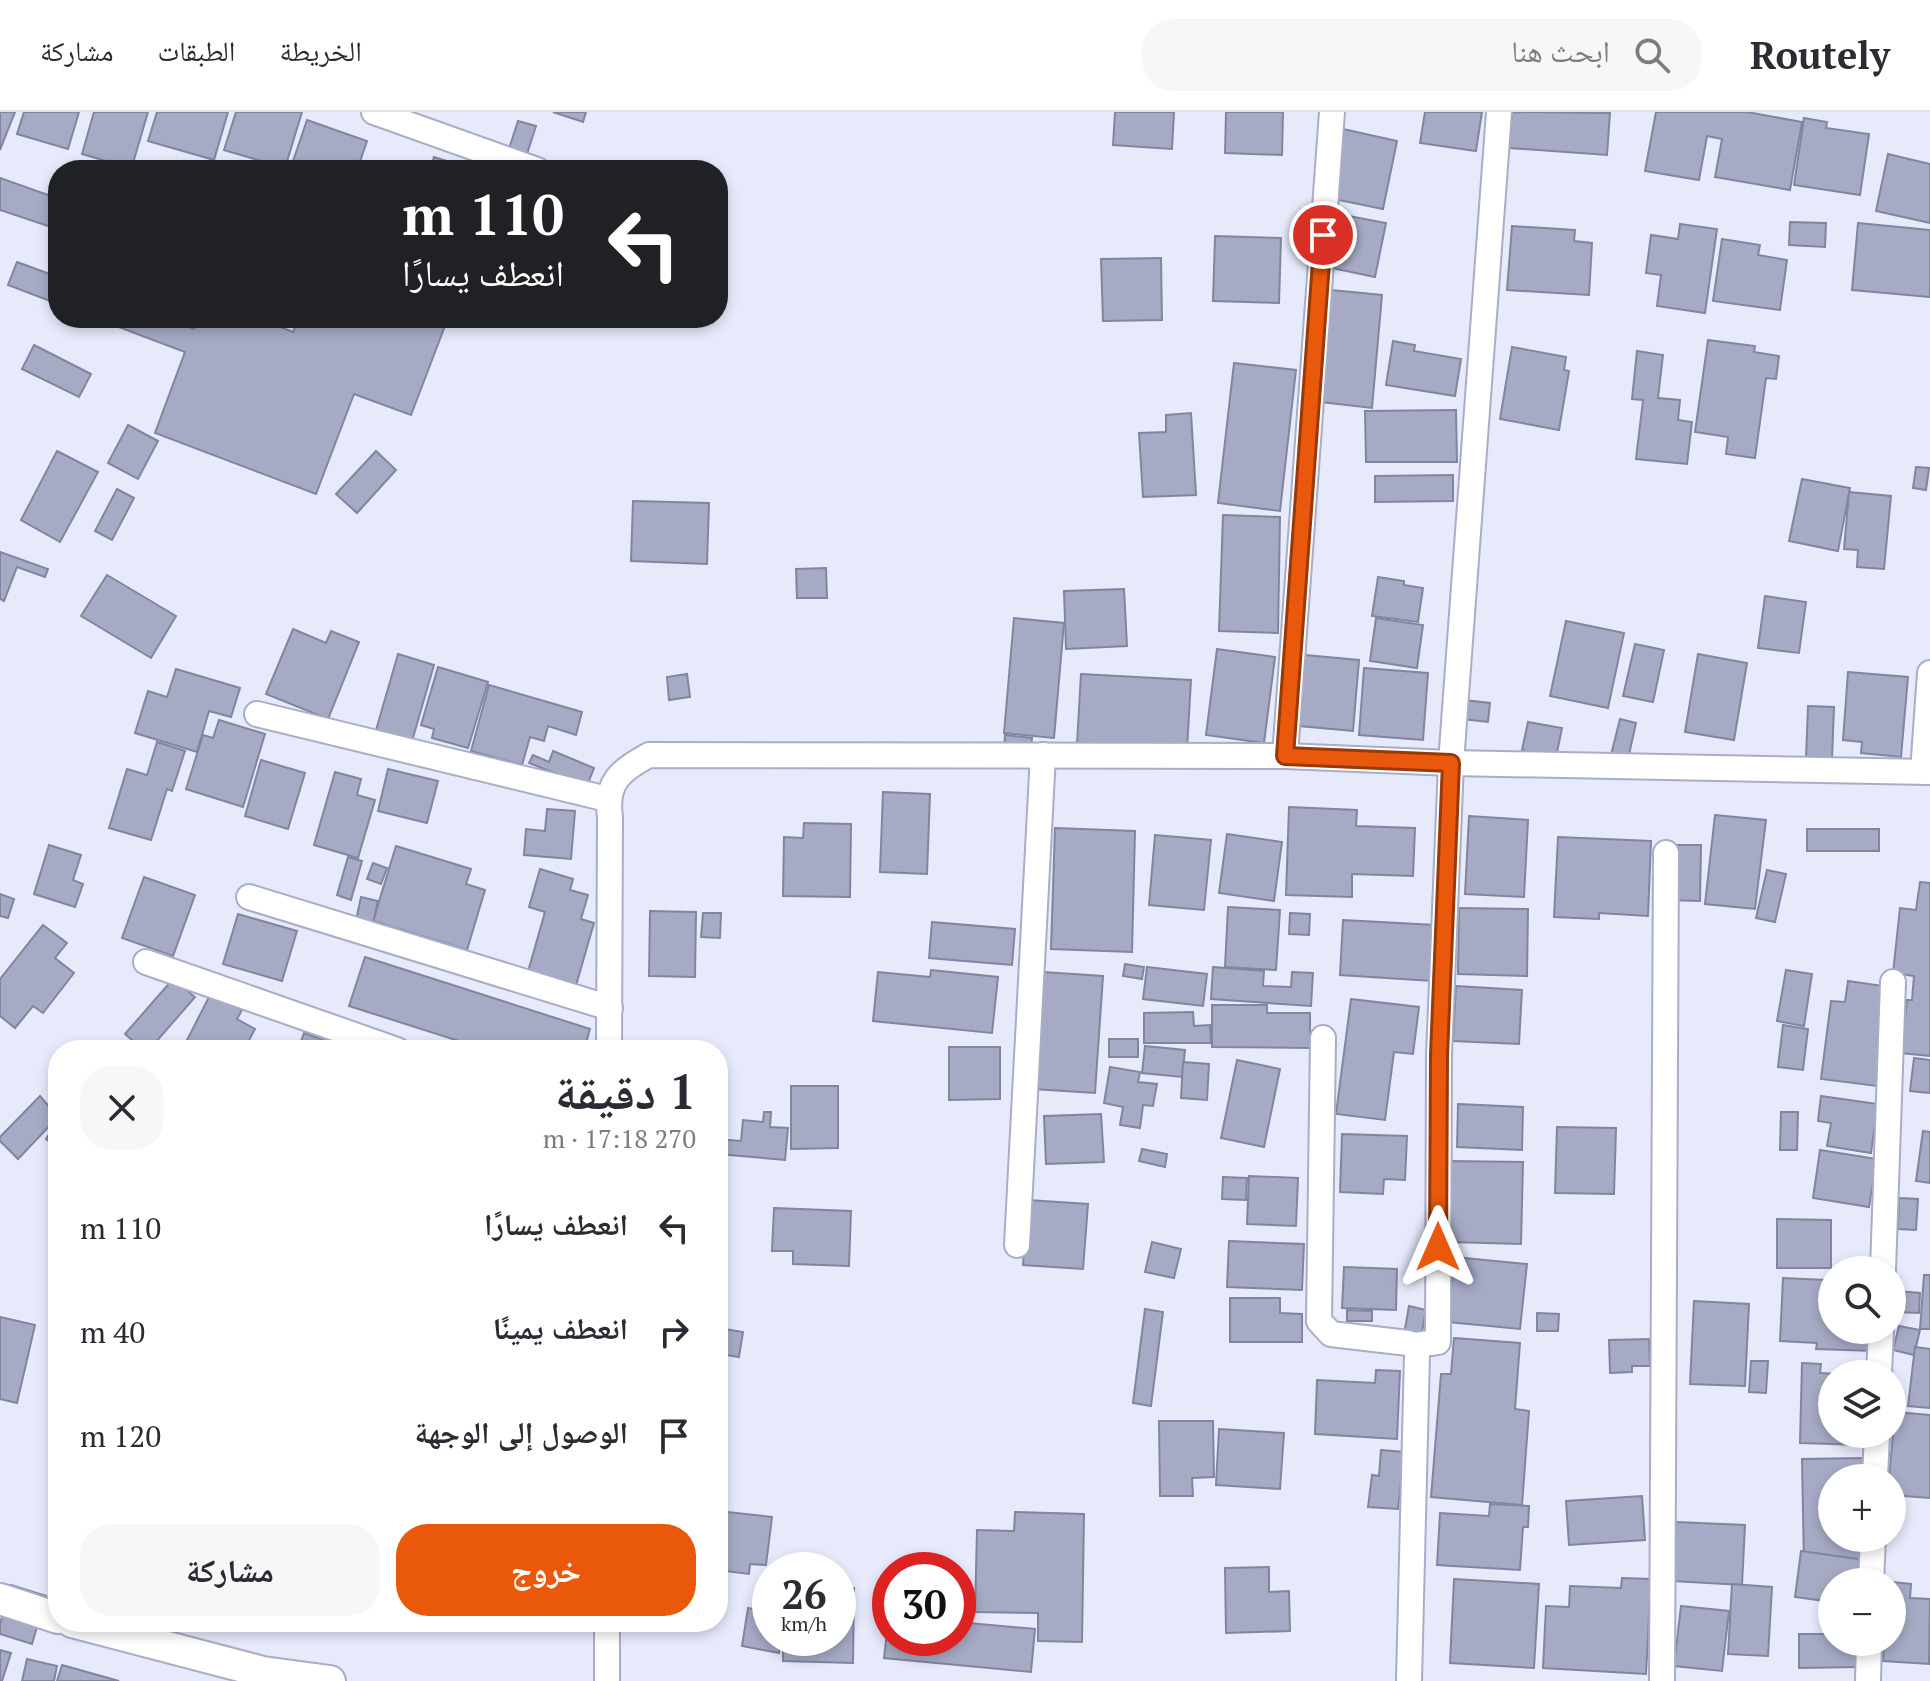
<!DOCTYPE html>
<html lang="ar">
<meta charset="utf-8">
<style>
:root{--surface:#fff;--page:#f7f7f7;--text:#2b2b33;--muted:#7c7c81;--line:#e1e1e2;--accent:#ea580c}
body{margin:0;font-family:"PT Serif","Noto Naskh Arabic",serif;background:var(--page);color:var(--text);direction:rtl;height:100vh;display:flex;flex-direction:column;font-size:30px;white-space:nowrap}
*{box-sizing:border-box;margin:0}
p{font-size:26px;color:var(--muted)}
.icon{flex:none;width:44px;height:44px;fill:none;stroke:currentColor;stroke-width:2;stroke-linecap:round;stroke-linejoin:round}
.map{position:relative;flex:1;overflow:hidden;direction:ltr}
.sheet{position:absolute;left:48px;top:928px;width:680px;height:592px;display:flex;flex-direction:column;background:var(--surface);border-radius:32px;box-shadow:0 4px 12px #0003;direction:rtl}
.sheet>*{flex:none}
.top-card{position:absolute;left:48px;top:48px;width:680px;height:168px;border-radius:32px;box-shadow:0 4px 12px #0003;direction:rtl;background:#202124;color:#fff;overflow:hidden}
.tools{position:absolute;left:1818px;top:1144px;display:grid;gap:16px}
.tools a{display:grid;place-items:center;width:88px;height:88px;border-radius:50%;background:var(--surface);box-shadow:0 4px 12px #0003;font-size:40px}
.speed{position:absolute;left:752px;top:1440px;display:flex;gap:16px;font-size:40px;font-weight:700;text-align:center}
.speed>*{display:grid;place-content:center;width:104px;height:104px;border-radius:50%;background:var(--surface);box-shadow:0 4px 12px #0003;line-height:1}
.speed small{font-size:20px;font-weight:400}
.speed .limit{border:12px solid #d22;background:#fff;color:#111}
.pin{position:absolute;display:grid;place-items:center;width:68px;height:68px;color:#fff;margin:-34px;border:4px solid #fff;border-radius:50%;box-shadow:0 2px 8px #0007}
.me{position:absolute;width:88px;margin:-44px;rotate:0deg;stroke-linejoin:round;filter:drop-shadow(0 0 6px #0008)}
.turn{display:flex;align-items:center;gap:28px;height:168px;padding:0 32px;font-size:36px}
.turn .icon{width:104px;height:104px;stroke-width:2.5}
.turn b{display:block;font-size:56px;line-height:68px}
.round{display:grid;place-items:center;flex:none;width:84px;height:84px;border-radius:32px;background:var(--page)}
.headline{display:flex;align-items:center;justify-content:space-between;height:136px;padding:0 32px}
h1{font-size:48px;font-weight:700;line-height:60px}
.cta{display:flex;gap:16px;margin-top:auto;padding:16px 32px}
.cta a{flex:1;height:92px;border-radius:32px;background:var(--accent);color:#fff;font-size:32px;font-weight:700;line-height:92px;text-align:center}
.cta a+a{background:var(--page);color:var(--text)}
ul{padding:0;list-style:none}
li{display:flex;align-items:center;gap:24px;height:104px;padding:0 32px}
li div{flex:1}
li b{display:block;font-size:30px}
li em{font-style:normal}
header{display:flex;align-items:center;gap:48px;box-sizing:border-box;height:112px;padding:0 40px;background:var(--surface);border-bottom:2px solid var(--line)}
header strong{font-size:38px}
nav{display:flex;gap:44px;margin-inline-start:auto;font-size:28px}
.search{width:560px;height:72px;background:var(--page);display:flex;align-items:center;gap:20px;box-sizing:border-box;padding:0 28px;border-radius:32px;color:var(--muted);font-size:30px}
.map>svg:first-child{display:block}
.building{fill:#a6aac5;stroke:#81859f;stroke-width:2}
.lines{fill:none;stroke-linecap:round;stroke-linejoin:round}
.minor-casing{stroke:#a9adc7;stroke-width:28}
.tertiary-casing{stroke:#a9adc7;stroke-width:34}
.minor{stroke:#fff;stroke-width:24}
.tertiary{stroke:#fff;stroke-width:30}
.route-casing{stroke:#983908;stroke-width:20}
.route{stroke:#ea580c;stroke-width:14}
</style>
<header>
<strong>Routely</strong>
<div class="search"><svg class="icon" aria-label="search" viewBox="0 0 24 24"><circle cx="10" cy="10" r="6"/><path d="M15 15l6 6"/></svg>ابحث هنا</div>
<nav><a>الخريطة</a><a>الطبقات</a><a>مشاركة</a></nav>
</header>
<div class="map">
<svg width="1930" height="1569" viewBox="0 0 1930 1569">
<rect width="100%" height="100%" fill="#e7eafb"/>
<g class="building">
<polygon points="0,0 15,0 0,38"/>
<polygon points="24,0 79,0 68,37 17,22"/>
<polygon points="94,0 148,0 131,58 112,56 113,51 82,42"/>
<polygon points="157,0 228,0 214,48 148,29"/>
<polygon points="236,0 302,0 285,56 224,38"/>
<polygon points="553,0 586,0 583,10"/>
<polygon points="1115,0 1174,0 1172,37 1113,33"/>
<polygon points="1226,0 1283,0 1282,43 1225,41"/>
<polygon points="1425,0 1482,0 1476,39 1420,31"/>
<polygon points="1512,0 1610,1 1607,43 1509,36"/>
<polygon points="1656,0 1747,0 1802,10 1790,78 1715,65 1722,27 1707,24 1699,68 1645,59"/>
<polygon points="1804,6 1827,10 1826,16 1869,22 1860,83 1794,73"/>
<polygon points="307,8 367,29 357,58 290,58"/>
<polygon points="518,9 536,14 526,45 508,40"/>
<polygon points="1343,17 1397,29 1383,97 1329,86"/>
<polygon points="1888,42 1930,52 1930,111 1876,99"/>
<polygon points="434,45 472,57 471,58 430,58"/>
<polygon points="0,66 48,83 50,78 58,80 58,94 51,115 0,98"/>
<polygon points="1333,101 1386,111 1375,165 1322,154"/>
<polygon points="1790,110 1826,111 1825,135 1789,133"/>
<polygon points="1858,111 1930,118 1930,185 1852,178"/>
<polygon points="1680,112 1717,117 1705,201 1657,194 1661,163 1646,161 1651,123 1678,127"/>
<polygon points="1512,114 1575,118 1574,129 1592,131 1589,183 1507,178"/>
<polygon points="1215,124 1281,126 1279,191 1213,189"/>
<polygon points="1722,127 1760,133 1758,143 1787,148 1780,198 1713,189"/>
<polygon points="1161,146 1162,208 1103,209 1101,147"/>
<polygon points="17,150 58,165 58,192 8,173"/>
<polygon points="1331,178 1382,183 1372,296 1321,290"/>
<polygon points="95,206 164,206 194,217 199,206 233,206 254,214 257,206 293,220 299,206 448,206 411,303 354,282 316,382 155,321 185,240"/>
<polygon points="1708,228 1755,234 1754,240 1779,244 1776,267 1766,266 1755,346 1726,342 1728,325 1695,320"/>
<polygon points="1393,229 1415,233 1414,239 1461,247 1455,284 1386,273"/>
<polygon points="34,233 91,262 79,285 22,257"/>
<polygon points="1512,235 1566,245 1564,258 1569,259 1559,318 1500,307"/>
<polygon points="1637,239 1663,243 1658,286 1680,288 1678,308 1692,310 1687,352 1636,347 1643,288 1632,287"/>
<polygon points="1234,251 1296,258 1280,399 1218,391"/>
<polygon points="1456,298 1457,350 1366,350 1365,299"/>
<polygon points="1191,301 1196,383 1143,385 1139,321 1166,320 1166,303"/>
<polygon points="128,313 158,329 138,367 108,351"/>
<polygon points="57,339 98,360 60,430 21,408"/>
<polygon points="376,339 396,358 357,401 336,382"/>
<polygon points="1916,355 1929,356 1926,378 1913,376"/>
<polygon points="1453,363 1453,389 1375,390 1375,364"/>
<polygon points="1802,367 1850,376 1838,439 1789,429"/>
<polygon points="117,377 134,386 112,428 95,419"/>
<polygon points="1849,380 1891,384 1884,457 1857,455 1858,438 1844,437"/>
<polygon points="633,389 709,391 707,452 631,449"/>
<polygon points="1223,403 1280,405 1278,521 1219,519"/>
<polygon points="0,440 48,457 45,465 17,455 4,489 0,487"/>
<polygon points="826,456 827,486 797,486 796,457"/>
<polygon points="107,463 176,504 151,546 81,504"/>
<polygon points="1378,465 1404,469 1404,473 1423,476 1418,510 1372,504"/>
<polygon points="1124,477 1127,534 1066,537 1064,479"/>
<polygon points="1765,484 1806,490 1799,541 1758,536"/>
<polygon points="1014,506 1064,511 1054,626 1004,621"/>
<polygon points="1376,506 1423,513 1417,556 1370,549"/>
<polygon points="1566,509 1624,521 1608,596 1550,584"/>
<polygon points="293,517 326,531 331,519 359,530 328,607 266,582"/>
<polygon points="1635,532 1664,538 1653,590 1623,584"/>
<polygon points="1217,537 1275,545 1264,631 1206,623"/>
<polygon points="398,542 434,553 410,636 374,625"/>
<polygon points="1698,542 1747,551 1734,628 1685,620"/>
<polygon points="1305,543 1359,548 1353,619 1299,614"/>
<polygon points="438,555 488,570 468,636 432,626 434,617 421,613"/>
<polygon points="1364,556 1428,561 1423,628 1359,623"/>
<polygon points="176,557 240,576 231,605 209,599 197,640 135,621 148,579 167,585"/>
<polygon points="1848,560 1908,565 1901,645 1861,641 1862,630 1843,628"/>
<polygon points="687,562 690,585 669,588 667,565"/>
<polygon points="1081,562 1191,568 1187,638 1077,632"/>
<polygon points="489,573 582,600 576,623 548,614 544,629 530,625 522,653 471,639"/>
<polygon points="1464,588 1490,591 1488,610 1462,607"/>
<polygon points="1808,594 1834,595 1832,647 1806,646"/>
<polygon points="1620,607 1636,611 1628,647 1611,643"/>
<polygon points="219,608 265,622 243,695 186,677 203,623 213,626"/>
<polygon points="1528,610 1562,616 1556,645 1522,638"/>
<polygon points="1005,623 1032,626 1031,640 1004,637"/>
<polygon points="157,630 185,639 172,679 167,677 151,728 109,716 127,657 147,663"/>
<polygon points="553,639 594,656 587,674 529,651 533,643 549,650"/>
<polygon points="261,648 305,661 288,717 245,704"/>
<polygon points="388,657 438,669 427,711 378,699"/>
<polygon points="335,660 361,667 357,683 375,688 358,746 314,733"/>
<polygon points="883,680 930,682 927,762 880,760"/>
<polygon points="1289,695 1357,698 1356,714 1415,716 1413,764 1352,762 1352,785 1286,783"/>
<polygon points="547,697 575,699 571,747 524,743 526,717 545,719"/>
<polygon points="1715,703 1766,708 1755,797 1705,792"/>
<polygon points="1469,704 1528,708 1524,785 1465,782"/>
<polygon points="804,711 851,712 850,785 783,784 784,725 803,726"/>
<polygon points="1055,716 1135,719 1132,840 1051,837"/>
<rect x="1807" y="717" width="72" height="22"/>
<polygon points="1227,722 1282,730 1274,789 1219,781"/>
<polygon points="1155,723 1211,728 1204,798 1149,793"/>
<polygon points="1558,725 1651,729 1648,804 1599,801 1599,807 1554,805"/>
<polygon points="49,733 81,743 73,768 83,772 75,795 34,782"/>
<polygon points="1669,733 1701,733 1700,789 1667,788"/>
<polygon points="396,734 471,757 466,772 485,778 467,838 373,809"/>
<polygon points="348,745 362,749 351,788 337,783"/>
<polygon points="373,751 387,756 381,772 367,767"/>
<polygon points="540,757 573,767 570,778 588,783 581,807 594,811 575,877 527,863 545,800 529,795"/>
<polygon points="1767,758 1786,762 1775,810 1756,806"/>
<polygon points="144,765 195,783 173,844 122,826"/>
<polygon points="1920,770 1930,771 1930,944 1901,941 1907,888 1912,888 1914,864 1893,861 1900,796 1916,798"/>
<polygon points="0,782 14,787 8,806 0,804"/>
<polygon points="361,785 378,789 372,816 355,813"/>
<polygon points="1228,795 1280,798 1276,858 1225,855"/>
<polygon points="1459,796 1528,797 1527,864 1458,862"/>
<polygon points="650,799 696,800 695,865 649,864"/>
<polygon points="703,801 721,801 720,826 701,825"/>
<polygon points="1290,801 1310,802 1309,823 1289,822"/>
<polygon points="238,802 297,819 282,869 223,852"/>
<polygon points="1343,808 1435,813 1432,869 1340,863"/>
<polygon points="932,810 1015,817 1012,853 929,846"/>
<polygon points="43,813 67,831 55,846 74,861 43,901 33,894 15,916 0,904 0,867"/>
<polygon points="365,845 590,917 584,938 487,938 349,894"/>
<polygon points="1125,852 1144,855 1142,867 1123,864"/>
<polygon points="1147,855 1207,862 1203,894 1143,887"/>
<polygon points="1213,855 1264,859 1263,874 1291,875 1292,860 1313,861 1311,894 1211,887"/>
<polygon points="931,858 998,865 992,921 873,909 878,860 930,865"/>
<polygon points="1786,858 1812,862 1804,914 1777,909"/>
<polygon points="1043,860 1103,864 1095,981 1033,977"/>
<polygon points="173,867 195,885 149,938 143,938 125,922"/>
<polygon points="1848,869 1890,875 1877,974 1821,967 1831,889 1845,890"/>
<polygon points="1456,874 1522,878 1519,932 1453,929"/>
<polygon points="211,881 242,898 237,907 255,917 244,938 182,938"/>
<polygon points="1351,887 1419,895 1413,942 1394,940 1385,1008 1336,1002"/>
<polygon points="1212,893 1267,893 1267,901 1310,901 1310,936 1212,935"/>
<polygon points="1193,900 1194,914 1210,913 1211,931 1144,931 1144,901"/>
<polygon points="1783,913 1808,917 1803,958 1778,955"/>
<polygon points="304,921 351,938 298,938"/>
<rect x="1109" y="927" width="29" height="18"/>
<polygon points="1145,934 1185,938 1182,965 1142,961"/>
<polygon points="949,935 1000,935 1000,987 949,988"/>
<polygon points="1914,946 1930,948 1930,981 1910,979"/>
<polygon points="1237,948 1280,957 1264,1035 1221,1026"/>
<polygon points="1183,950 1209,952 1207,988 1181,986"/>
<polygon points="1110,955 1140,960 1138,970 1157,972 1153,994 1143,993 1140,1016 1120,1013 1123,995 1104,991"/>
<polygon points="791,974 838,974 838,1036 791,1037"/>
<polygon points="40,984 58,1005 18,1047 0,1029 0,1025"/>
<polygon points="1821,984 1878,992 1871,1041 1827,1034 1831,1011 1818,1009"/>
<polygon points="1458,992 1523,995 1522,1038 1457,1035"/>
<polygon points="764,1000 771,1000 770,1015 788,1016 785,1048 718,1042 718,1027 741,1029 743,1008 763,1010"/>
<polygon points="1781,1000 1798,1000 1797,1038 1780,1038"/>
<polygon points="1101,1002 1104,1050 1046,1052 1044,1004"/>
<polygon points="57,1010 58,1011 58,1036 46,1027"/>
<polygon points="1557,1015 1616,1016 1614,1082 1555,1081"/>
<polygon points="1923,1019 1930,1020 1930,1071 1916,1069"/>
<polygon points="1342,1022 1407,1024 1405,1068 1384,1067 1383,1082 1340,1080"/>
<polygon points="1142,1037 1167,1042 1165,1055 1139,1049"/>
<polygon points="1820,1038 1877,1047 1869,1095 1813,1086"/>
<polygon points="1451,1049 1523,1050 1521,1132 1450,1130"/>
<polygon points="1249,1064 1298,1066 1296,1114 1247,1112"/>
<polygon points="1223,1065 1247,1066 1246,1088 1222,1087"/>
<polygon points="1899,1086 1918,1087 1916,1118 1898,1117"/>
<polygon points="1028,1088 1088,1092 1083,1157 1023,1153"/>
<polygon points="774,1096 851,1099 849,1154 793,1152 793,1139 772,1139"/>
<polygon points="1777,1107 1831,1108 1831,1156 1777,1156"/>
<polygon points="1229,1129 1304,1132 1302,1178 1227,1175"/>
<polygon points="1152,1130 1181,1137 1174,1166 1145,1160"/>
<polygon points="1454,1145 1527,1152 1520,1217 1448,1210"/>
<polygon points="1344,1155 1397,1157 1396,1198 1342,1196"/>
<polygon points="1924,1163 1930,1163 1930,1217 1920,1217"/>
<polygon points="1783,1166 1826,1168 1824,1192 1832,1192 1832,1218 1876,1218 1875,1239 1816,1237 1817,1231 1780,1229"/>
<polygon points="1897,1179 1920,1181 1919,1201 1896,1200"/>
<polygon points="1230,1186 1280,1186 1280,1201 1302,1202 1302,1230 1230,1230"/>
<polygon points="1694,1189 1749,1192 1745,1274 1690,1272"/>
<polygon points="1409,1194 1426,1198 1420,1231 1403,1228"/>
<polygon points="1145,1197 1163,1200 1151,1294 1133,1291"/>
<polygon points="1347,1198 1372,1199 1372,1209 1347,1209"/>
<polygon points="1537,1201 1559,1202 1558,1219 1537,1219"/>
<polygon points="0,1205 35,1213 17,1291 0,1287"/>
<polygon points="1899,1214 1920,1218 1914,1243 1893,1238"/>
<polygon points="725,1217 743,1220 739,1245 720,1242"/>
<polygon points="1454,1226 1520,1231 1515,1297 1529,1299 1522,1393 1431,1385 1441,1262 1451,1262"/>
<polygon points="1649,1227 1650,1254 1632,1254 1632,1260 1610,1261 1609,1228"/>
<polygon points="1915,1235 1930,1237 1930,1296 1908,1294"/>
<polygon points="1751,1249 1768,1249 1766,1281 1749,1280"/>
<polygon points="1802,1251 1821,1252 1820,1261 1838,1262 1832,1262 1832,1322 1863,1322 1862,1333 1800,1331"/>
<polygon points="1376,1258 1400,1259 1397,1327 1315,1322 1317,1268 1375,1271"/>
<polygon points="1895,1300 1930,1303 1930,1386 1892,1383 1892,1366 1889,1366"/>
<polygon points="1159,1309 1213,1309 1214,1365 1192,1366 1193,1384 1160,1384"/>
<polygon points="1219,1317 1284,1321 1280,1377 1216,1373"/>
<polygon points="1381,1338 1404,1340 1398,1397 1368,1395 1372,1363 1379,1364"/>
<polygon points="1863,1346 1863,1366 1832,1366 1832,1426 1868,1426 1868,1455 1804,1455 1802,1347"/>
<polygon points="1642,1384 1645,1428 1569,1433 1566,1389"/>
<polygon points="1490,1392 1529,1394 1528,1415 1523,1415 1520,1458 1437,1453 1440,1401 1489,1404"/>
<polygon points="718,1399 772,1405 766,1453 750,1452 749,1462 718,1458"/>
<polygon points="1015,1400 1084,1402 1082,1530 1038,1529 1038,1501 975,1500 977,1418 1014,1419"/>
<polygon points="1676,1410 1745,1413 1742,1473 1673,1469"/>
<polygon points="1801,1439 1873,1449 1871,1470 1832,1470 1832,1490 1795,1485"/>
<polygon points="1269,1455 1269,1480 1289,1479 1290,1519 1226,1521 1225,1456"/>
<polygon points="1622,1466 1651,1467 1646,1562 1543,1556 1546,1494 1569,1495 1570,1474 1621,1476"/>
<polygon points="1454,1467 1539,1472 1534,1556 1450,1551"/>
<polygon points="1892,1470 1911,1472 1910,1486 1930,1487 1929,1552 1883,1549 1884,1530 1892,1530"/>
<polygon points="1732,1472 1772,1475 1768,1544 1728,1542"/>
<polygon points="11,1473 46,1484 32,1532 0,1522 0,1512"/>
<polygon points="838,1476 854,1476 853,1551 783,1549 783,1526 838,1526"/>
<polygon points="1681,1494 1729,1499 1722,1559 1674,1554"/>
<polygon points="748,1496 770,1500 770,1526 781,1526 779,1541 742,1534"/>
<polygon points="889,1503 890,1526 958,1526 958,1510 1035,1517 1031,1560 884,1546"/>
<polygon points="331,1510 403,1510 403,1513 331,1512"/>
<polygon points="1799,1522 1832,1522 1832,1530 1861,1530 1861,1555 1799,1556"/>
<polygon points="0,1538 11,1541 2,1569 0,1569"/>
<polygon points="27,1547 57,1554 54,1569 22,1569"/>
<polygon points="62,1553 119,1569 57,1569"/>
</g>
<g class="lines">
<defs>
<g id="minor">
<polyline points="374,0 537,58"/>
<polyline points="257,602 607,687"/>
<polyline points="1285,644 1332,0"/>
<polyline points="1923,660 1930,561"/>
<polyline points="249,785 610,896"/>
<polyline points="146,850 397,938"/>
<polyline points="1323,926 1319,1209 1331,1222 1408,1231 1415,1233 1417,1242 1409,1569"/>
<path d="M609 938 610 705C605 670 621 658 649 643L1285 644 1451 651 1930 660"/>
<polyline points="1017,1133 1043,643"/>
<polyline points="1883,1158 1893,870"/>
<polyline points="1415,1233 1438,1230 1439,943 1451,651 1499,0"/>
<polyline points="1879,1262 1881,1218"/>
<polyline points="1875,1366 1877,1322"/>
<polyline points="1871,1470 1873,1426"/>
<polyline points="607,1510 607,1569"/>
<polyline points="1662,1569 1666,741"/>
<polyline points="1868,1569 1869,1530"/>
</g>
<g id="tertiary">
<polyline points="0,1487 58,1506"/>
<polyline points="72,1510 263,1560 330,1569"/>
</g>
</defs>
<use href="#minor" class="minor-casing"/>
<use href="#tertiary" class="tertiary-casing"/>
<use href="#minor" class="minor"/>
<use href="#tertiary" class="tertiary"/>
</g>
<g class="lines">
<defs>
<polyline id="route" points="1323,123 1285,644 1451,651 1439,943 1438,1135"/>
</defs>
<use href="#route" class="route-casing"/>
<use href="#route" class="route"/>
</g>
</svg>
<div class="tools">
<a><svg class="icon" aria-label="search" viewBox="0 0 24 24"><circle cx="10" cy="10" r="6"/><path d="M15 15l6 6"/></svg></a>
<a><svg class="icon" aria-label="layers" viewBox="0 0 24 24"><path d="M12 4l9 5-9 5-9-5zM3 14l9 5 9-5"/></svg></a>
<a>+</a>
<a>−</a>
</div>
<div class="speed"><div>26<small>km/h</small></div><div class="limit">30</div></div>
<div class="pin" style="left:1323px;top:123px;background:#d93025"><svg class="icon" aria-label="arrive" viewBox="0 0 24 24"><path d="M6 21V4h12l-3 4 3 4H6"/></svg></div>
<svg class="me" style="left:1438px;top:1135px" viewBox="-20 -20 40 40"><path d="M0-17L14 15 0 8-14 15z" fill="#ea580c" stroke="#fff" stroke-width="4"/></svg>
<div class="top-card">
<div class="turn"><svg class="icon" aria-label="left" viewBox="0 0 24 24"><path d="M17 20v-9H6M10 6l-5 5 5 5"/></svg><div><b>110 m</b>انعطف يسارًا</div></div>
</div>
<section class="sheet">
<div class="headline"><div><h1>1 دقيقة</h1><p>270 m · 17:18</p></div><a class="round"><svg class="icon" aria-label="close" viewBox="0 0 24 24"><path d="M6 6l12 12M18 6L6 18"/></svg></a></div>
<ul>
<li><svg class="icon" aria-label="left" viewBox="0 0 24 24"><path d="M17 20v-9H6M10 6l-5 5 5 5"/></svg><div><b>انعطف يسارًا</b></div><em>110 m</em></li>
<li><svg class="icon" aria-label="right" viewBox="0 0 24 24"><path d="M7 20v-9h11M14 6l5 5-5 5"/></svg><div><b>انعطف يمينًا</b></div><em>40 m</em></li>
<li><svg class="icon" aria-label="arrive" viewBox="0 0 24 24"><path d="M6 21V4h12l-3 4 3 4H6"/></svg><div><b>الوصول إلى الوجهة</b></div><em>120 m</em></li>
</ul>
<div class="cta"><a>خروج</a><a>مشاركة</a></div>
</section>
</div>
